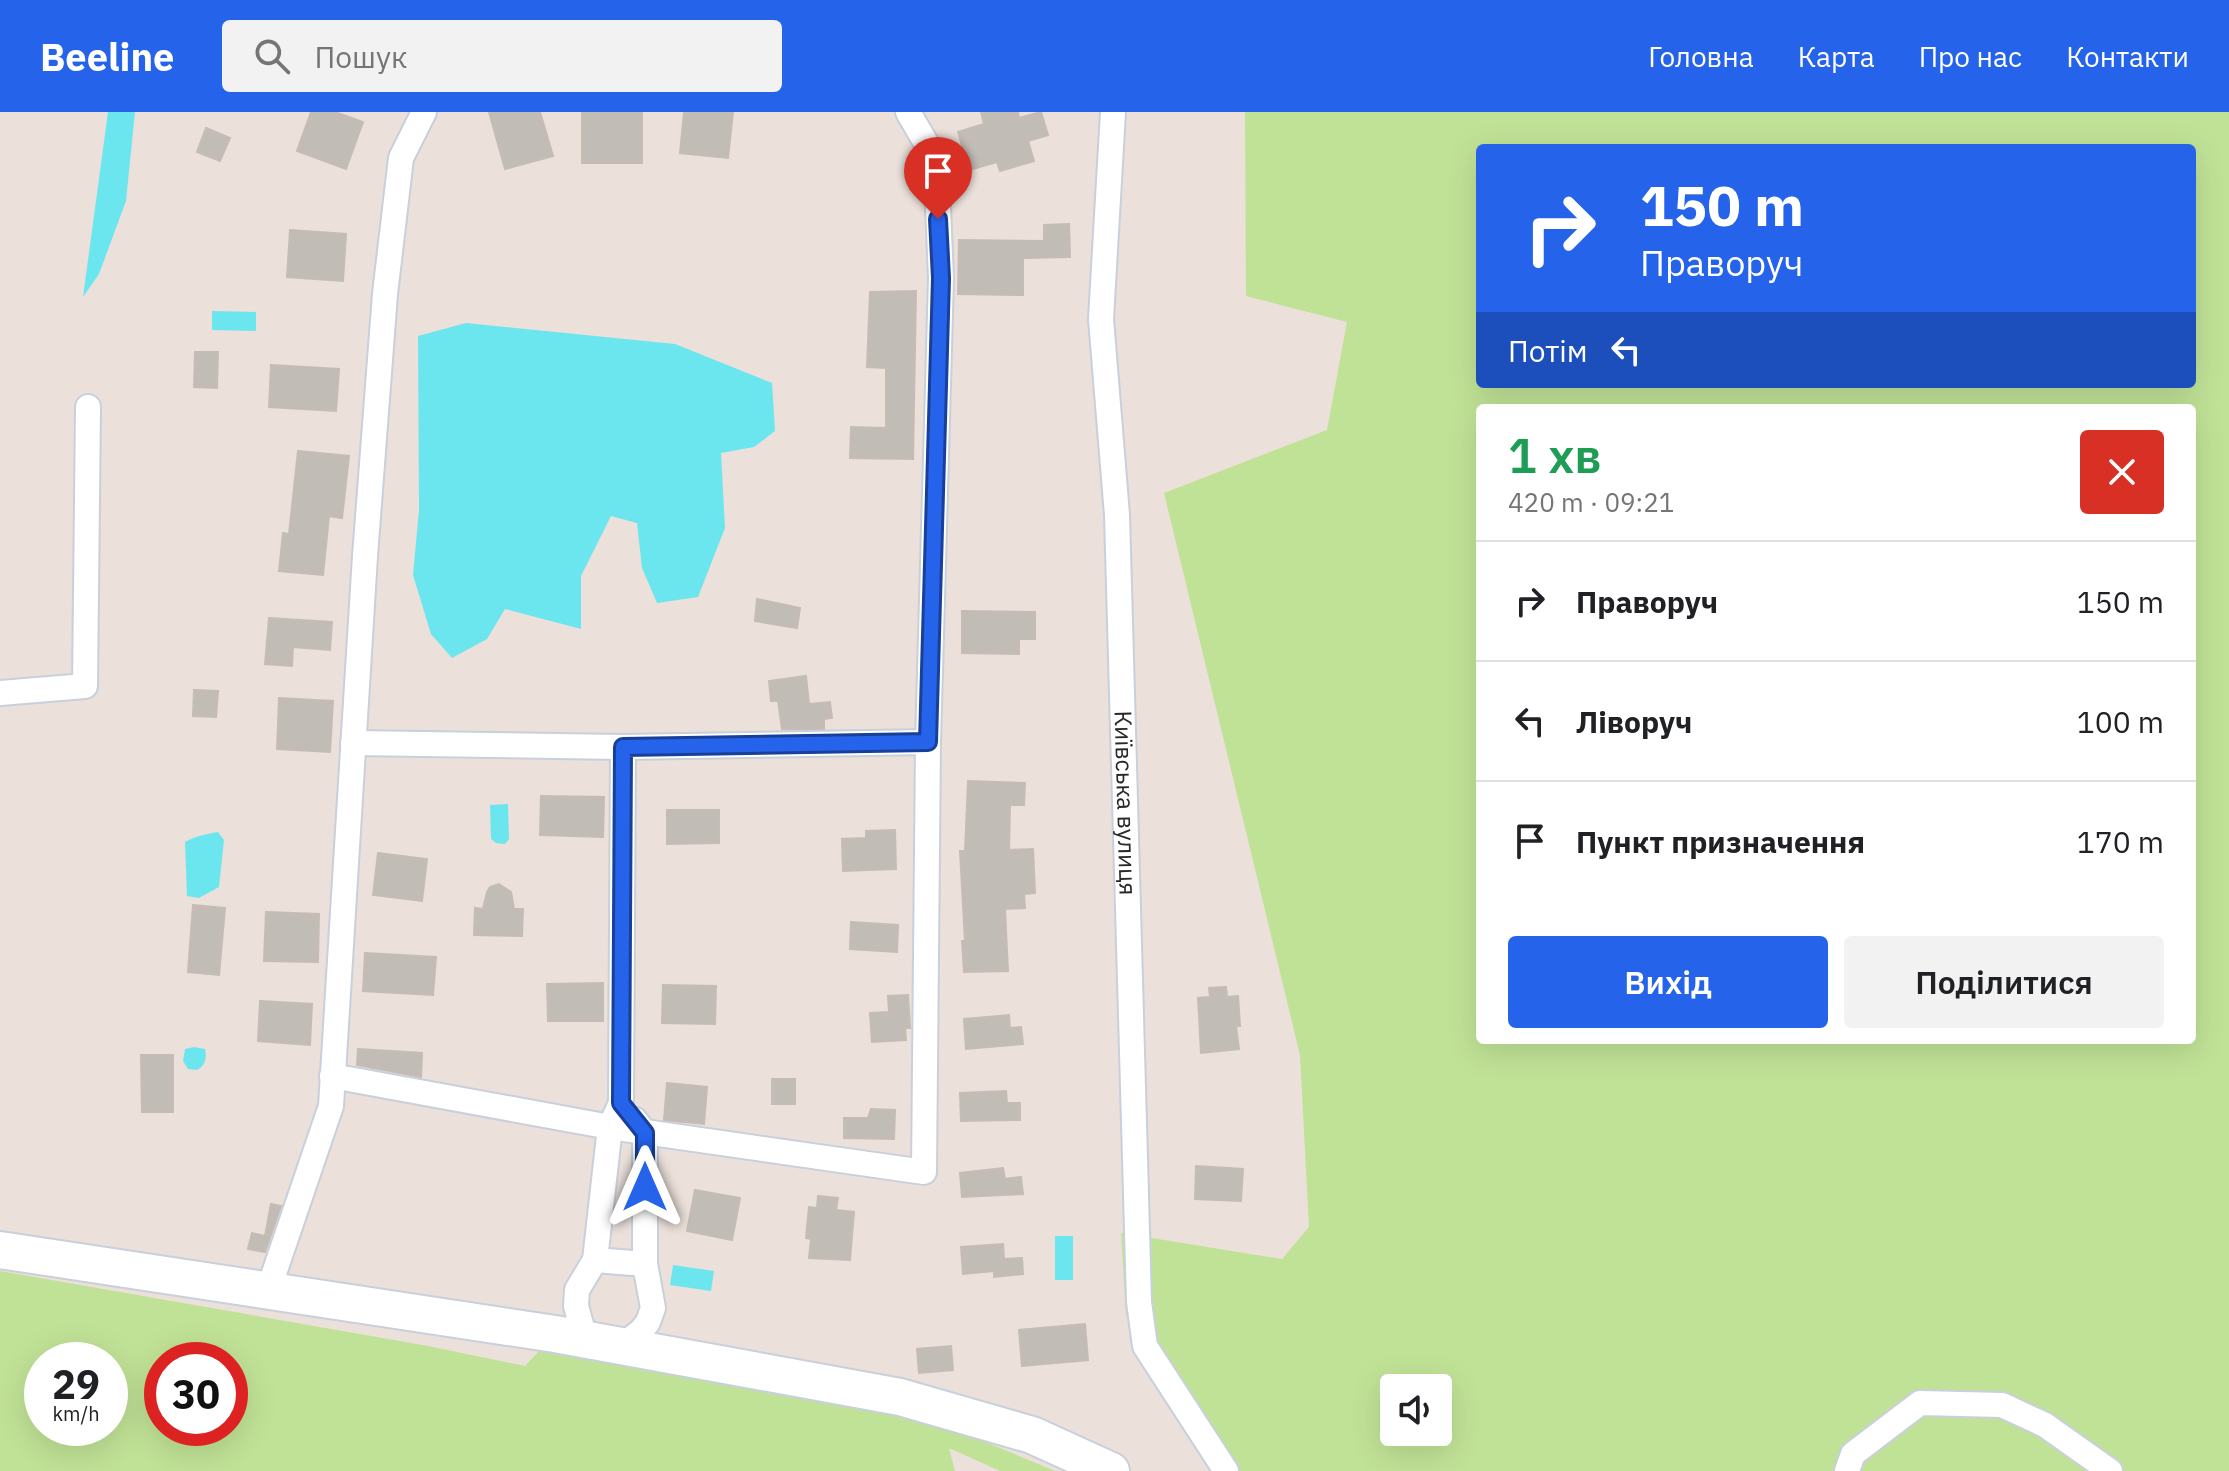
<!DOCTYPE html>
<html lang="uk">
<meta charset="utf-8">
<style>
:root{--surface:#fff;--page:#f2f2f2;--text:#202124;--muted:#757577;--line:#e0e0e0;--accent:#2563eb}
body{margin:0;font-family:"IBM Plex Sans",sans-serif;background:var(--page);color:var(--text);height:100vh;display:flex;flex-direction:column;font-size:30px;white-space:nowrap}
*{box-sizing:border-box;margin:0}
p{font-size:26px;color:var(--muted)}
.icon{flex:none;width:44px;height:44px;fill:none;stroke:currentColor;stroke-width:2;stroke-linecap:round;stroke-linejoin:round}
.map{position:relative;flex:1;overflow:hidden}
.side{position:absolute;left:1476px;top:292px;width:720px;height:640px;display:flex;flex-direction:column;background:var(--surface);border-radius:8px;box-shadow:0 8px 32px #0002}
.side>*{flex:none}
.guide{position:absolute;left:1476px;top:32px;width:720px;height:244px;border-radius:8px;box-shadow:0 8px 32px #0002;background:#2563eb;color:#fff;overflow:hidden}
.buttons{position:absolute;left:1380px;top:1262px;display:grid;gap:16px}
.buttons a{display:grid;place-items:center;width:72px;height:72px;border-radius:8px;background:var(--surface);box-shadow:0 8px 32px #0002;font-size:40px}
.speed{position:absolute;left:24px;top:1230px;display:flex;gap:16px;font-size:40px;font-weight:700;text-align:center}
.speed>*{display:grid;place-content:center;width:104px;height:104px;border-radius:50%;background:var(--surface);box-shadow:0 8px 32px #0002;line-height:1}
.speed small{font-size:20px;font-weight:400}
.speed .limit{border:12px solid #d22;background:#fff;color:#111}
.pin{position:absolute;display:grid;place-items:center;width:68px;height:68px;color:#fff;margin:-82px -34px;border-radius:50% 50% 50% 0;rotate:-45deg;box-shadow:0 0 8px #0007}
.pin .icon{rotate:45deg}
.me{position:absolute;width:88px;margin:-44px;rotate:0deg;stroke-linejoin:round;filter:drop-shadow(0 0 6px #0008)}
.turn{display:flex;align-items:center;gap:28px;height:168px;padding:0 32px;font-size:36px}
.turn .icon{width:104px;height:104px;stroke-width:2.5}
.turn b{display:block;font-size:56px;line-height:68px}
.then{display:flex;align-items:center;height:76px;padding:0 32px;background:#0003;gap:16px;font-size:30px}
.round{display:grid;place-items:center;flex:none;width:84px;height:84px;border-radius:8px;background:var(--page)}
.headline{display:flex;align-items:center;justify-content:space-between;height:136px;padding:0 32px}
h1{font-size:48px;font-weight:600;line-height:60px;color:#1e9e55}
.button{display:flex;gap:16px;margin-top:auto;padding:16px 32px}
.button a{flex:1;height:92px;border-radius:8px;background:var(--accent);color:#fff;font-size:32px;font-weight:600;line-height:92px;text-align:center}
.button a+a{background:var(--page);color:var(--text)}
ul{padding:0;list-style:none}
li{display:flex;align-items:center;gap:24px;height:120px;padding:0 32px;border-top:2px solid var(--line)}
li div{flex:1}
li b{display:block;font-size:30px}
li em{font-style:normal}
header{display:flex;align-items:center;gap:48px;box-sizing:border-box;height:112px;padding:0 40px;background:var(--accent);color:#fff}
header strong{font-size:38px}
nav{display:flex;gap:44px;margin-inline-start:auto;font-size:28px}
.search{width:560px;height:72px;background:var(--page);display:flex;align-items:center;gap:20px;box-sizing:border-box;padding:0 28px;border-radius:8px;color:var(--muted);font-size:30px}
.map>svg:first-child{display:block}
.green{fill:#c0e296;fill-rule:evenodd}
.water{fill:#6ce6ee}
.building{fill:#c2bcb6;stroke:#c6bcb4;stroke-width:2}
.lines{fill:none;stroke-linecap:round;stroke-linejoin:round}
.minor-casing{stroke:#c8d0db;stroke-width:28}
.secondary-casing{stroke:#c8d0db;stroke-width:40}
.minor{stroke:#fff;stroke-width:24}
.secondary{stroke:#fff;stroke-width:36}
.route-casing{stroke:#184099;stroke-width:20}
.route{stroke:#2563eb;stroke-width:14}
.labels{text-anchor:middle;stroke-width:6;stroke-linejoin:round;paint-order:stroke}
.street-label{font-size:24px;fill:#282828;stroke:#fff}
</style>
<header>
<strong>Beeline</strong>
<div class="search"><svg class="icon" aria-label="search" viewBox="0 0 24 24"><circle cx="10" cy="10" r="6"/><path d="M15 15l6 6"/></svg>Пошук</div>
<nav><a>Головна</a><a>Карта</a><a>Про нас</a><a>Контакти</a></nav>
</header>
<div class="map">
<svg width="2229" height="1359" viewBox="0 0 2229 1359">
<rect width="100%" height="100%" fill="#ebe0da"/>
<g class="green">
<path d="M1245 0H2229V1359H1228L1126 1203 1121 1121 1282 1147 1309 1115 1300 943 1164 381 1327 318 1347 210 1246 184ZM1480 36H2192V272H1480ZM1480 296H2192V928H1480ZM1394 1276H1438V1320H1394Z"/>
<path d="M0 1159 428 1234 525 1254 540 1238 887 1299 952 1316 1055 1359H1000L949 1336 955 1359H0ZM42 1248H110V1316H42ZM162 1248H230V1316H162Z"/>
</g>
<g class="water">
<polygon points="108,0 135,0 126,89 99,162 83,185"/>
<polygon points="212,199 256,200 256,219 212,218"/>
<polygon points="466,211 675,232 772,271 775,319 754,335 721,341 725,416 698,485 657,491 642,456 637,411 611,404 581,464 581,517 505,497 487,527 452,546 431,522 413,463 419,398 418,224"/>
<polygon points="508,692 509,727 505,732 496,731 491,727 490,693"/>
<path d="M218 720 224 728 219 775 199 786 187 784 185 730C195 724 207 722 218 720Z"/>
<path d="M194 935 205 937C207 946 205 954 197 958L188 957 183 949 185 937Z"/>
<rect x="1055" y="1124" width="18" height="44"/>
<polygon points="673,1153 714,1159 711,1179 670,1173"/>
</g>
<g class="building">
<polygon points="311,0 335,0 363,10 346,57 297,39"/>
<polygon points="489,0 540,0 553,44 505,57"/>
<rect x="582" y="0" width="60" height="51"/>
<polygon points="684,0 733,0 728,46 680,41"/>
<polygon points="981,0 1018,0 1019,6 1041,0 1048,23 1028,29 1034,49 1000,59 997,50 969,58 958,20 984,12"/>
<polygon points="206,16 230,26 220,49 197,40"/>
<polygon points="1069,112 1070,145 1023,146 1023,183 958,182 959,128 1044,129 1044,113"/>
<polygon points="290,118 346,122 343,169 287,165"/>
<polygon points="916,179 913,347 850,346 851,315 886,316 886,256 867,255 870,180"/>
<polygon points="195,240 218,240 217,276 194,275"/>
<polygon points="271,253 339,257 336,299 269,295"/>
<polygon points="298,339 349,344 342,406 329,404 323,463 279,459 283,421 289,422"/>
<polygon points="757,487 800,496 797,516 755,509"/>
<polygon points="962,499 1035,500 1035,527 1019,527 1019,542 962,541"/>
<polygon points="269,506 332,510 330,538 293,535 292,554 265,552"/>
<polygon points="806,564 809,592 830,590 832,606 824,607 824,617 782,617 778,589 771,589 769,569"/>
<polygon points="194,578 218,579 216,605 193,604"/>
<polygon points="279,586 333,589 330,640 277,637"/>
<polygon points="968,669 1025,671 1024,693 1010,693 1009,738 1033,737 1035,781 1024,782 1025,796 1005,797 1008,859 964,860 962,829 965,829 960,739 965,739"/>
<polygon points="541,684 604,685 603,725 540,723"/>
<polygon points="667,698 719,698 719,731 667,732"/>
<polygon points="895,718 896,757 843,759 842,727 866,726 866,719"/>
<polygon points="378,741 427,747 422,789 373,783"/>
<polygon points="499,772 511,780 514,797 523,797 522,824 474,823 475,796 483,797 487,780 490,775"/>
<polygon points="193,793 225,796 219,863 188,860"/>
<polygon points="266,800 319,802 318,850 264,849"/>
<polygon points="851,810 898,813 897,840 850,837"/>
<polygon points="365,841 436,845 433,883 363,879"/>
<polygon points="603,871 603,909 548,909 547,872"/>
<polygon points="663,873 716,874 715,912 662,911"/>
<polygon points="1226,875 1227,885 1238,884 1240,914 1236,914 1239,937 1201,941 1198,886 1210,885 1209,876"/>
<polygon points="908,883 910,916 905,916 906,928 872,930 870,901 889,900 888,884"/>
<polygon points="260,889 312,892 310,933 258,929"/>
<polygon points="1009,903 1010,916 1021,915 1023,932 966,937 964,907"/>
<polygon points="358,937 422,941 421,965 357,953"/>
<polygon points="141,943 173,943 173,1000 142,1000"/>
<rect x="772" y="967" width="23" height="25"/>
<polygon points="667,971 707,975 704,1012 664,1008"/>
<polygon points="1006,979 1007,991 1020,991 1020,1008 961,1009 960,981"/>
<polygon points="871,997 895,998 894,1027 844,1026 844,1006 868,1006"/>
<polygon points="1196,1054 1243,1057 1241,1089 1195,1087"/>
<polygon points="1003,1056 1005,1067 1021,1065 1023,1082 962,1085 960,1061"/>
<polygon points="695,1078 740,1086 732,1128 687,1119"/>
<polygon points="818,1084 838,1086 836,1098 854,1100 850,1148 809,1146 811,1127 806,1126 809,1095 817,1096"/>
<polygon points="271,1092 281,1094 265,1140 248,1137 252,1121 265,1124"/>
<polygon points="1003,1132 1004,1147 1022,1146 1023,1162 994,1165 994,1159 963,1162 961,1135"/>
<polygon points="1085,1212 1088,1248 1022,1254 1019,1218"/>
<polygon points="951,1234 953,1258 919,1261 917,1237"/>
</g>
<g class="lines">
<defs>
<g id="minor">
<path id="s1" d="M1113 0 1101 207 1117 403 1139 1190 1145 1234 1226 1359"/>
<polyline points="0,581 85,574 88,295"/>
<polyline points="353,631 623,635 928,630"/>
<polyline points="332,964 610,1015 924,1060 928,630 941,166 936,48 908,0"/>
<polyline points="595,1148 645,1152"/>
<polyline points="268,1179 331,994 365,444 385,182 401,46 424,0"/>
<polyline points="590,1228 582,1216 576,1194 577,1178 595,1148 610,1015 621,991 623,635"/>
<polyline points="622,1234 642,1218 648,1210 653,1196 645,1152 645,1021 635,1008"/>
<polyline points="1847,1359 1853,1342 1920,1291 2002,1293 2045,1313 2110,1359"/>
</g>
<polyline id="secondary" points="0,1138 555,1222 900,1285 1032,1323 1111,1359"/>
</defs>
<use href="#minor" class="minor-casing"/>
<use href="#secondary" class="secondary-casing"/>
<use href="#minor" class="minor"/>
<use href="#secondary" class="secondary"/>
</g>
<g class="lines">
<defs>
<polyline id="route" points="645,1075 645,1021 621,991 623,635 928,630 941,166 938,107"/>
</defs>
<use href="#route" class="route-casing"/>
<use href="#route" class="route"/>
</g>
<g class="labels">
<g class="street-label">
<text dy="8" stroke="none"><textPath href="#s1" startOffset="692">Київська вулиця</textPath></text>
</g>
</g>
</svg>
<div class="buttons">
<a><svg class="icon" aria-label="sound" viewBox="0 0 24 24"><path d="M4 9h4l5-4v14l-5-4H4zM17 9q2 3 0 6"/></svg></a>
</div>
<div class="speed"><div>29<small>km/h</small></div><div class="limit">30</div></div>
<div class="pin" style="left:938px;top:107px;background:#d93025"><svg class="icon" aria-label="arrive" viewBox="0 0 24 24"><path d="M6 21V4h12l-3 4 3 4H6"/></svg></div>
<svg class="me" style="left:645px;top:1075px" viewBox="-20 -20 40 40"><path d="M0-17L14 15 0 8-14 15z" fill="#2563eb" stroke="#fff" stroke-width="4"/></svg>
<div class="guide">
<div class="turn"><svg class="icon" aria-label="right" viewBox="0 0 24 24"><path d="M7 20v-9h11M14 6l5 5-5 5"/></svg><div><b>150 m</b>Праворуч</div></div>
<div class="then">Потім<svg class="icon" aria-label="left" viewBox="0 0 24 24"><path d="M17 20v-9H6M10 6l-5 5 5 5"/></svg></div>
</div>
<section class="side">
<div class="headline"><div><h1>1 хв</h1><p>420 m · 09:21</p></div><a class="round" style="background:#d93025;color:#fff"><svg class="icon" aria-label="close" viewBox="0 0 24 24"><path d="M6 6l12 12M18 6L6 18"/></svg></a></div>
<ul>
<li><svg class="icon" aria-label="right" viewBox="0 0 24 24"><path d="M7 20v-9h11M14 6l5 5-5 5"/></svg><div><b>Праворуч</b></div><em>150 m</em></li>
<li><svg class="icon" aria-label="left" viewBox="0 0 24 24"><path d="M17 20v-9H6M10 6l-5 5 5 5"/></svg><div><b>Ліворуч</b></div><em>100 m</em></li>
<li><svg class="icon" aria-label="arrive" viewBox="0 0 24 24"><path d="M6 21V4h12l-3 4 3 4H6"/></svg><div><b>Пункт призначення</b></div><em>170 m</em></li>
</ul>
<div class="button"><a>Вихід</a><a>Поділитися</a></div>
</section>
</div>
